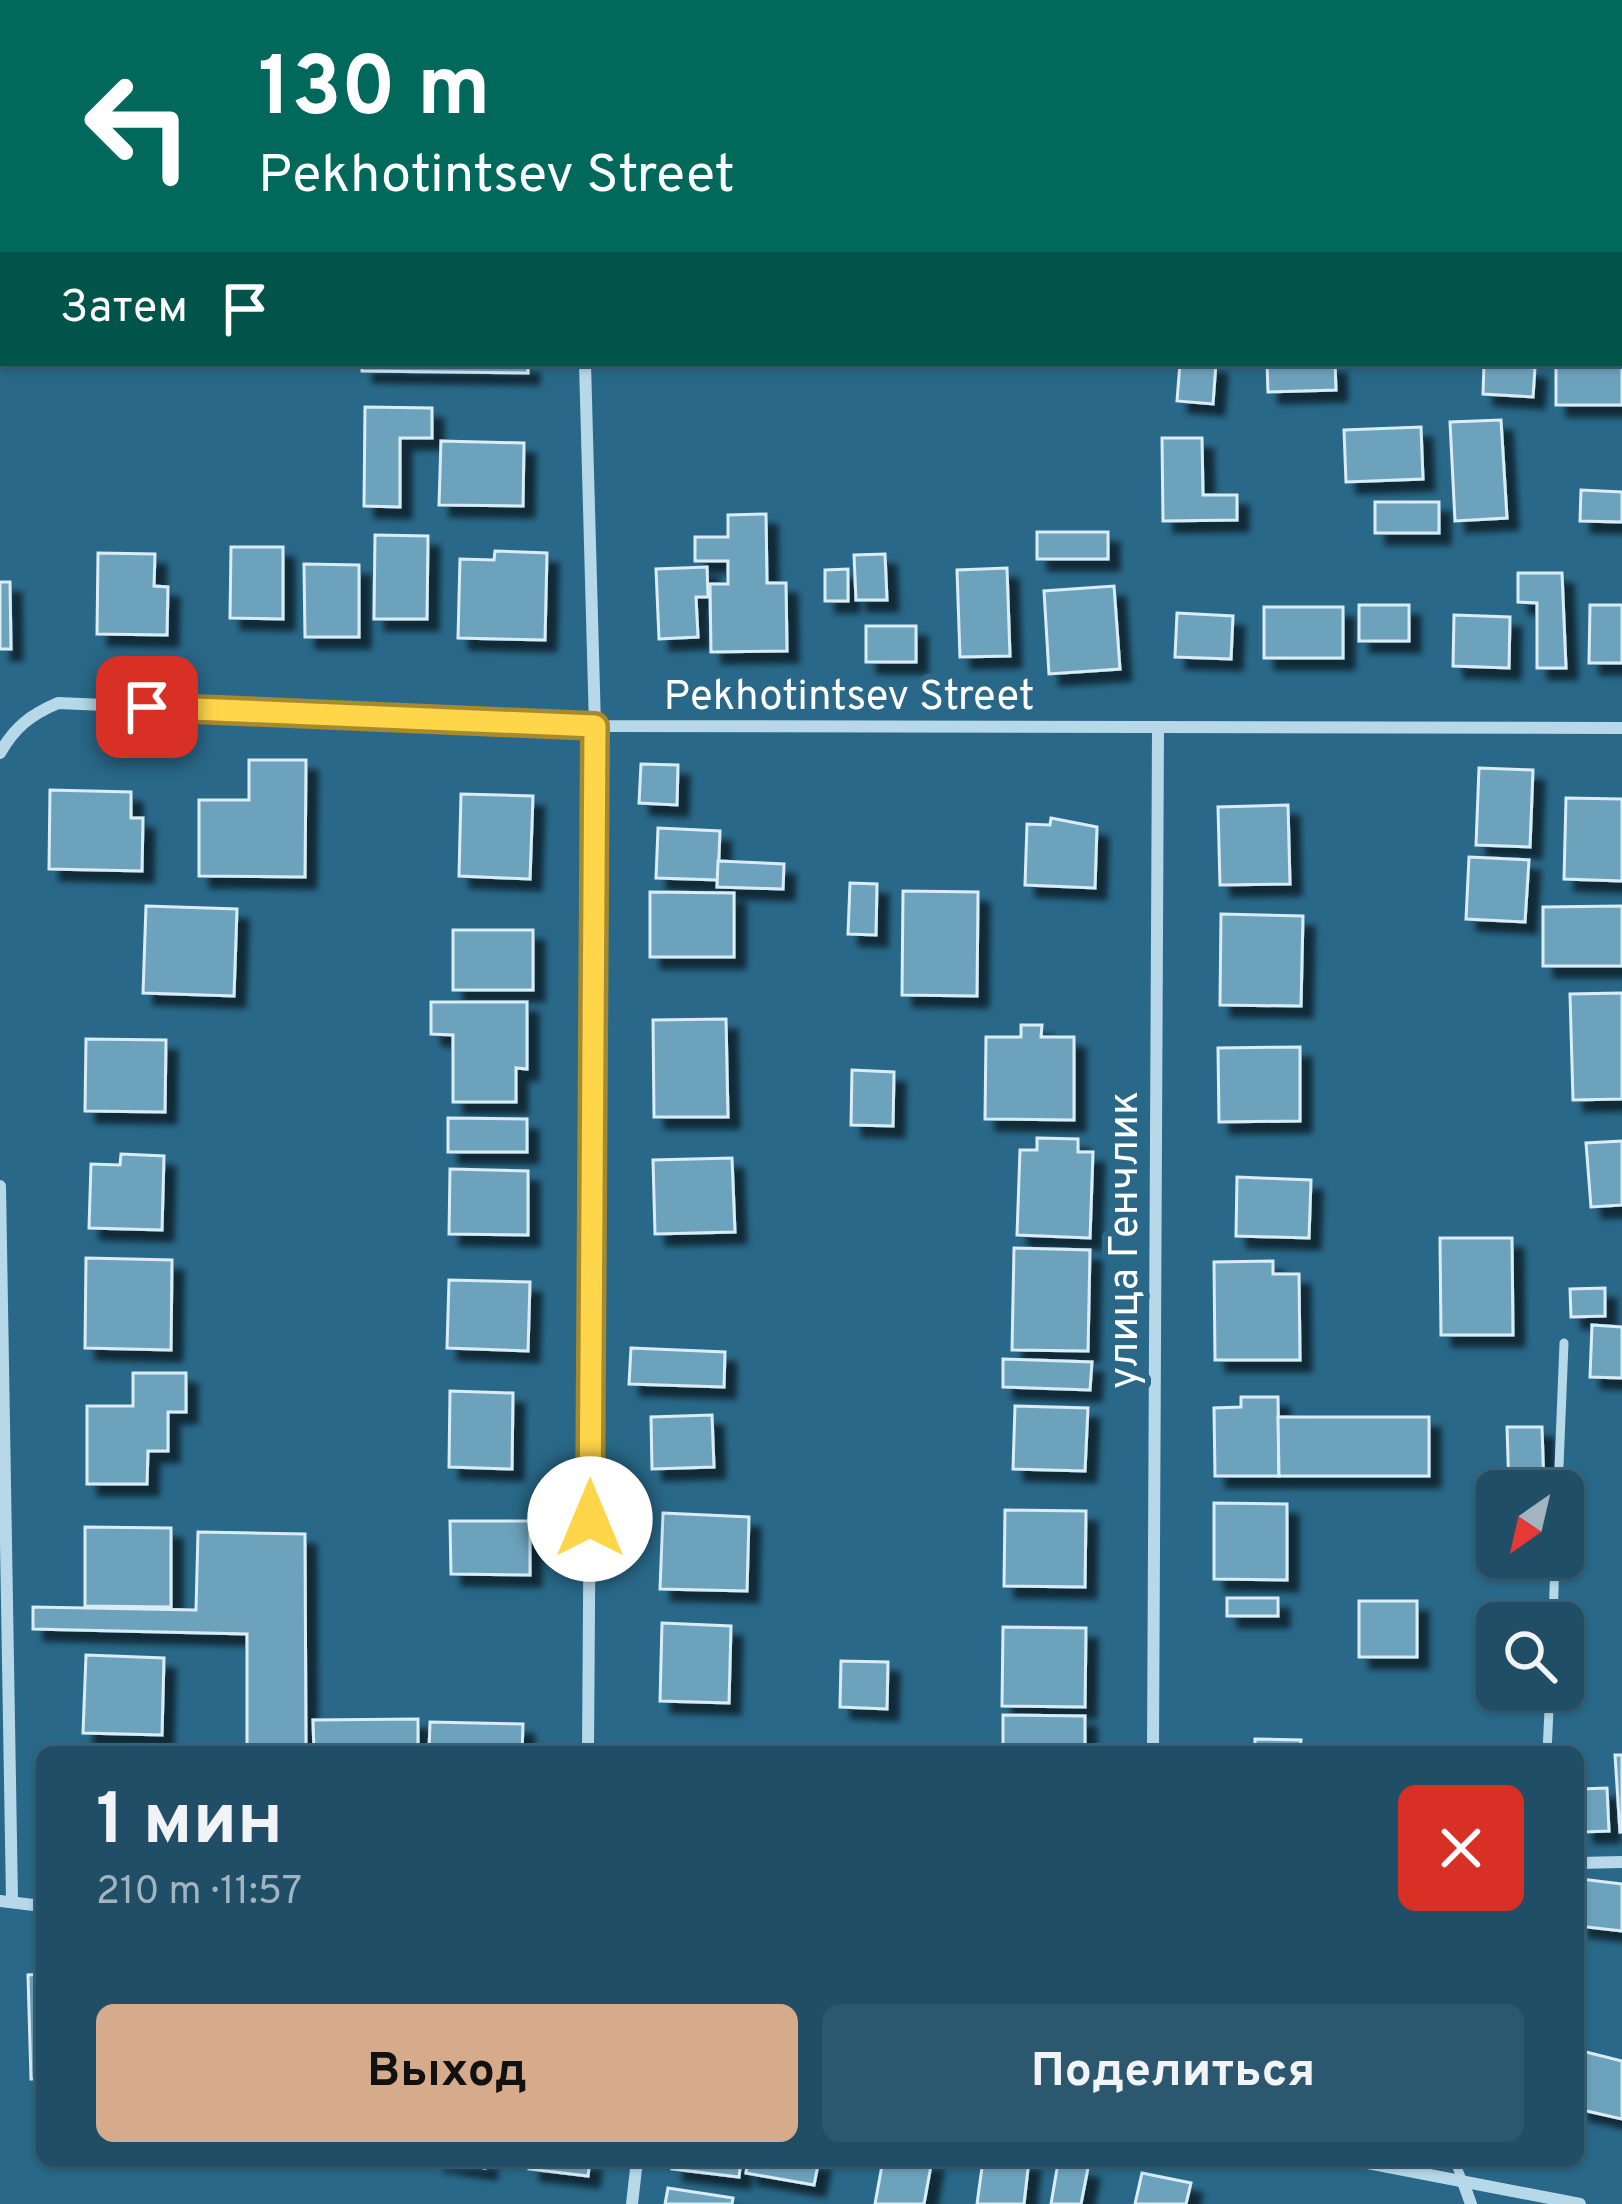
<!DOCTYPE html>
<html lang="ru">
<meta charset="utf-8">
<style>
:root{--surface:#1f4e66;--page:#2c586f;--text:#f1f3f6;--muted:#a1b4bf;--line:#3c657a;--accent:#d6ab8b}
body{margin:0;font-family:Overpass,sans-serif;background:var(--page);color:var(--text);height:100vh;display:flex;flex-direction:column;font-size:45px;white-space:nowrap}
*{box-sizing:border-box;margin:0}
p{font-size:39px;color:var(--muted)}
.icon{flex:none;width:66px;height:66px;fill:none;stroke:currentColor;stroke-width:2;stroke-linecap:round;stroke-linejoin:round}
.map{position:relative;flex:1;overflow:hidden}
.drawer{position:absolute;left:36px;top:1746px;width:1548px;height:420px;display:flex;flex-direction:column;background:var(--surface);border-radius:18px;box-shadow:0 3px 9px #0004,0 0 0 3px var(--line)}
.drawer>*{flex:none}
.guide{position:absolute;left:0px;top:0px;width:1623px;height:366px;box-shadow:0 3px 9px #0004,0 0 0 3px var(--line);background:#00695c;color:#fff;overflow:hidden}
.needle{width:78px;rotate:214deg}
.tools{position:absolute;left:1476px;top:1470px;display:grid;gap:24px}
.tools a{display:grid;place-items:center;width:108px;height:108px;border-radius:18px;background:var(--surface);box-shadow:0 3px 9px #0004,0 0 0 3px var(--line);font-size:60px}
.pin{position:absolute;display:grid;place-items:center;width:102px;height:102px;color:#fff;margin:-51px;border-radius:24px;box-shadow:0 6px 18px #0006}
.me{position:absolute;width:132px;margin:-66px;rotate:0deg;stroke-linejoin:round;filter:drop-shadow(0 0 9px #0008)}
.turn{display:flex;align-items:center;gap:42px;height:252px;padding:0 60px;font-size:54px}
.turn .icon{width:156px;height:156px;stroke-width:2.5}
.turn b{display:block;font-size:84px;line-height:102px}
.then{display:flex;align-items:center;height:114px;padding:0 60px;background:#0003;gap:24px;font-size:45px}
.round{display:grid;place-items:center;flex:none;width:126px;height:126px;border-radius:18px;background:var(--page)}
.summary{display:flex;align-items:center;justify-content:space-between;height:204px;padding:0 60px}
h1{font-size:72px;font-weight:700;line-height:90px}
.action{display:flex;gap:24px;margin-top:auto;padding:24px 60px}
.action a{flex:1;height:138px;border-radius:18px;background:var(--accent);color:#111;font-size:48px;font-weight:700;line-height:138px;text-align:center}
.action a+a{background:var(--page);color:var(--text)}
.map>svg:first-child{display:block}
.building{fill:#6da2bc;stroke:#daedf7;stroke-width:3;filter:url(#shadow)}
.lines{fill:none;stroke-linecap:round;stroke-linejoin:round}
.service{stroke:#b6d8e8;stroke-width:9}
.minor{stroke:#b6d8e8;stroke-width:12}
.route-casing{stroke:#a68a30;stroke-width:30}
.route{stroke:#ffd54a;stroke-width:21}
.labels{text-anchor:middle;stroke-width:12;stroke-linejoin:round;paint-order:stroke}
.street-label{font-size:42px;fill:#fff;stroke:#296888}
</style>
<div class="map">
<svg width="1622" height="2204" viewBox="0 0 1622 2204">
<defs>
<filter id="shadow"><feDropShadow dx="11" dy="11" stdDeviation="3" flood-color="#0009"/></filter>
</defs>
<rect width="100%" height="100%" fill="#296888"/>
<g class="building">
<rect x="523" y="0" width="61" height="3"/>
<rect x="600" y="0" width="59" height="3"/>
<polygon points="711,0 784,0 785,3 711,3"/>
<rect x="888" y="0" width="74" height="3"/>
<polygon points="1116,0 1193,0 1193,3 1117,3"/>
<rect x="1360" y="0" width="102" height="3"/>
<rect x="1500" y="0" width="116" height="3"/>
<polygon points="0,75 3,75 0,166"/>
<polygon points="1620,141 1622,141 1620,241"/>
<rect x="0" y="281" width="3" height="69"/>
<polygon points="362,363 528,363 528,373 362,371"/>
<polygon points="1180,363 1216,363 1213,404 1177,401"/>
<polygon points="1267,363 1335,363 1336,390 1268,392"/>
<rect x="1556" y="363" width="66" height="42"/>
<polygon points="1484,364 1535,368 1533,397 1483,394"/>
<polygon points="365,407 432,408 432,438 400,438 400,507 364,506"/>
<polygon points="1501,420 1507,518 1455,521 1450,422"/>
<polygon points="1421,427 1423,479 1346,482 1344,430"/>
<polygon points="1162,438 1202,438 1203,495 1237,495 1237,520 1163,521"/>
<polygon points="441,441 524,443 523,506 439,505"/>
<polygon points="1581,490 1622,492 1622,522 1580,521"/>
<rect x="1375" y="502" width="64" height="31"/>
<polygon points="766,514 767,583 786,583 787,651 711,652 710,584 728,584 728,561 695,561 695,537 728,537 728,515"/>
<rect x="1037" y="532" width="71" height="27"/>
<polygon points="375,535 428,536 427,619 374,619"/>
<polygon points="231,547 283,547 283,619 230,618"/>
<polygon points="495,551 547,553 545,640 458,638 460,559 494,560"/>
<polygon points="98,553 155,554 154,586 168,587 167,635 97,634"/>
<polygon points="885,554 887,600 856,600 854,555"/>
<polygon points="304,564 359,565 359,637 305,637"/>
<polygon points="707,567 708,597 696,597 698,637 659,639 656,569"/>
<polygon points="1007,568 1010,656 960,657 957,570"/>
<polygon points="848,569 848,601 825,601 825,570"/>
<polygon points="1518,573 1562,573 1566,668 1537,668 1537,603 1518,602"/>
<polygon points="0,582 10,582 11,649 0,649"/>
<polygon points="1114,586 1120,669 1049,674 1044,591"/>
<rect x="1359" y="605" width="50" height="36"/>
<polygon points="1590,605 1622,605 1622,663 1589,663"/>
<rect x="1264" y="607" width="79" height="51"/>
<polygon points="1177,613 1233,616 1231,659 1175,657"/>
<polygon points="1454,615 1510,617 1509,668 1453,666"/>
<rect x="866" y="626" width="50" height="36"/>
<polygon points="249,760 306,760 305,877 199,876 199,800 249,800"/>
<polygon points="641,764 678,765 677,805 639,803"/>
<polygon points="1479,768 1533,770 1530,847 1476,845"/>
<polygon points="50,790 131,792 131,818 143,818 142,871 49,869"/>
<polygon points="461,794 533,796 530,879 459,876"/>
<polygon points="1566,798 1622,799 1622,881 1564,879"/>
<polygon points="1288,805 1290,884 1220,885 1218,807"/>
<polygon points="1051,818 1097,827 1095,888 1025,885 1027,824 1050,825"/>
<polygon points="658,828 720,831 718,880 656,878"/>
<polygon points="1469,857 1529,860 1525,922 1466,919"/>
<polygon points="718,861 784,864 783,889 717,887"/>
<polygon points="850,883 877,884 876,935 848,934"/>
<polygon points="903,891 978,892 977,996 902,995"/>
<polygon points="650,892 734,893 734,957 650,957"/>
<polygon points="146,906 237,909 234,996 143,993"/>
<polygon points="1622,906 1622,966 1543,966 1543,907"/>
<polygon points="1221,914 1303,916 1301,1006 1220,1005"/>
<rect x="453" y="930" width="80" height="60"/>
<polygon points="1622,993 1622,1099 1573,1100 1570,994"/>
<polygon points="431,1002 527,1002 527,1069 516,1068 516,1102 453,1102 453,1035 431,1034"/>
<polygon points="726,1019 728,1117 654,1117 653,1020"/>
<polygon points="1021,1025 1042,1025 1041,1037 1074,1037 1074,1120 985,1119 986,1037 1021,1037"/>
<polygon points="86,1039 166,1040 165,1112 85,1111"/>
<polygon points="1300,1047 1300,1121 1219,1122 1218,1048"/>
<polygon points="852,1070 894,1072 893,1126 851,1125"/>
<polygon points="448,1118 527,1119 527,1152 448,1152"/>
<polygon points="1037,1138 1078,1139 1078,1152 1093,1152 1090,1238 1017,1235 1020,1150 1037,1150"/>
<polygon points="1622,1141 1622,1205 1591,1207 1586,1143"/>
<polygon points="121,1154 164,1156 162,1230 89,1228 91,1164 120,1165"/>
<polygon points="732,1158 735,1232 655,1234 653,1160"/>
<polygon points="450,1169 528,1171 528,1235 449,1234"/>
<polygon points="1237,1177 1311,1180 1309,1238 1236,1236"/>
<polygon points="1440,1238 1512,1238 1513,1335 1441,1335"/>
<polygon points="1014,1248 1090,1250 1088,1351 1012,1350"/>
<polygon points="86,1258 172,1260 171,1350 85,1348"/>
<polygon points="1273,1261 1273,1274 1299,1274 1300,1360 1215,1360 1214,1262"/>
<polygon points="449,1280 530,1282 528,1351 447,1348"/>
<polygon points="1605,1288 1605,1316 1571,1317 1570,1289"/>
<polygon points="1592,1325 1622,1327 1622,1378 1590,1377"/>
<polygon points="631,1348 725,1352 724,1387 629,1384"/>
<polygon points="1003,1359 1092,1362 1090,1390 1003,1387"/>
<polygon points="133,1373 186,1373 186,1412 168,1412 168,1451 148,1451 147,1484 87,1484 87,1406 133,1406"/>
<polygon points="450,1391 513,1393 512,1469 449,1467"/>
<polygon points="1241,1397 1278,1397 1279,1476 1215,1476 1214,1408 1241,1407"/>
<polygon points="1015,1406 1088,1408 1085,1471 1013,1469"/>
<polygon points="712,1415 714,1467 652,1469 651,1417"/>
<polygon points="1278,1417 1429,1417 1429,1476 1279,1476"/>
<polygon points="1507,1427 1542,1427 1544,1489 1509,1490"/>
<polygon points="1214,1503 1287,1504 1287,1580 1214,1579"/>
<polygon points="1005,1510 1086,1511 1085,1587 1004,1586"/>
<polygon points="663,1513 749,1517 747,1591 660,1589"/>
<polygon points="450,1521 530,1521 530,1575 451,1574"/>
<polygon points="85,1527 171,1528 171,1607 85,1606"/>
<polygon points="198,1532 305,1534 306,1752 247,1752 247,1634 33,1629 33,1607 196,1610"/>
<rect x="1227" y="1598" width="51" height="18"/>
<rect x="1359" y="1601" width="58" height="56"/>
<polygon points="662,1623 731,1626 729,1703 660,1701"/>
<polygon points="1003,1627 1086,1628 1085,1707 1002,1706"/>
<polygon points="86,1655 164,1658 162,1735 83,1733"/>
<polygon points="841,1661 888,1662 887,1709 840,1707"/>
<polygon points="1003,1715 1085,1716 1085,1752 1003,1752"/>
<polygon points="418,1719 418,1752 314,1752 313,1720"/>
<polygon points="430,1722 523,1724 522,1752 429,1752"/>
<polygon points="1255,1739 1301,1740 1300,1752 1212,1752 1212,1745 1255,1746"/>
<polygon points="1615,1755 1622,1755 1622,1832 1620,1832"/>
<polygon points="1607,1788 1609,1831 1583,1832 1581,1789"/>
<polygon points="1581,1879 1622,1884 1622,1931 1578,1926"/>
<polygon points="42,1974 42,2079 31,2079 28,1975"/>
<polygon points="1578,2050 1622,2061 1622,2119 1578,2109"/>
<polygon points="432,2160 486,2160 485,2168"/>
<polygon points="530,2160 590,2160 588,2176 529,2169"/>
<polygon points="673,2160 741,2160 739,2177 672,2169"/>
<polygon points="748,2160 819,2160 814,2185 746,2173"/>
<polygon points="883,2160 932,2160 924,2204 875,2204"/>
<polygon points="983,2160 1029,2160 1024,2204 977,2204"/>
<polygon points="1058,2163 1088,2168 1081,2204 1051,2204"/>
<polygon points="1142,2173 1191,2183 1186,2204 1135,2204"/>
<polygon points="668,2188 733,2198 732,2204 665,2204"/>
</g>
<g class="lines">
<g class="service">
<polyline points="1558,1491 1564,1343"/>
<polyline points="1553,1623 1555,1557"/>
<polyline points="1547,1752 1550,1689"/>
<polyline points="1454,2160 1463,2182"/>
</g>
<g class="minor">
<polyline points="828,0 828,3"/>
<polyline points="1275,0 1275,3"/>
<polyline points="0,224 3,224"/>
<polyline points="585,363 595,726 588,1752"/>
<path d="M0 753C15 727 30 715 58 703L595 726 1622 728"/>
<polyline points="0,1186 12,1900"/>
<polyline points="1153,1752 1158,728"/>
<polyline points="1578,1863 1622,1862"/>
<polyline points="0,1901 42,1906"/>
<polyline points="1352,2160 1580,2204"/>
<polyline points="1463,2182 1471,2204"/>
<polyline points="632,2204 637,2160"/>
</g>
</g>
<g class="lines">
<defs>
<polyline id="route" points="147,707 595,726 590,1519"/>
</defs>
<use href="#route" class="route-casing"/>
<use href="#route" class="route"/>
</g>
<g class="labels">
<g class="street-label">
<text x="849" y="709">Pekhotintsev Street</text>
<text transform="translate(1122 1240) rotate(-90)" y="15">улица Генчлик</text>
</g>
</g>
</svg>
<div class="tools">
<a><svg class="needle" viewBox="-14 -14 28 28"><path d="M0-13l5 13h-10z" fill="#e53935"/><path d="M0 13l5-13h-10z" fill="#a1b4bf"/></svg></a>
<a><svg class="icon" aria-label="search" viewBox="0 0 24 24"><circle cx="10" cy="10" r="6"/><path d="M15 15l6 6"/></svg></a>
</div>
<div class="pin" style="left:147px;top:707px;background:#d93025"><svg class="icon" aria-label="arrive" viewBox="0 0 24 24"><path d="M6 21V4h12l-3 4 3 4H6"/></svg></div>
<svg class="me" style="left:590px;top:1519px" viewBox="-20 -20 40 40"><circle r="19" fill="#fff"/><path d="M0-13L10 11 0 6-10 11z" fill="#ffd54a"/></svg>
<div class="guide">
<div class="turn"><svg class="icon" aria-label="left" viewBox="0 0 24 24"><path d="M17 20v-9H6M10 6l-5 5 5 5"/></svg><div><b>130 m</b>Pekhotintsev Street</div></div>
<div class="then">Затем<svg class="icon" aria-label="arrive" viewBox="0 0 24 24"><path d="M6 21V4h12l-3 4 3 4H6"/></svg></div>
</div>
<section class="drawer">
<div class="summary"><div><h1>1 мин</h1><p>210 m · 11:57</p></div><a class="round" style="background:#d93025;color:#fff"><svg class="icon" aria-label="close" viewBox="0 0 24 24"><path d="M6 6l12 12M18 6L6 18"/></svg></a></div>
<div class="action"><a>Выход</a><a>Поделиться</a></div>
</section>
</div>
